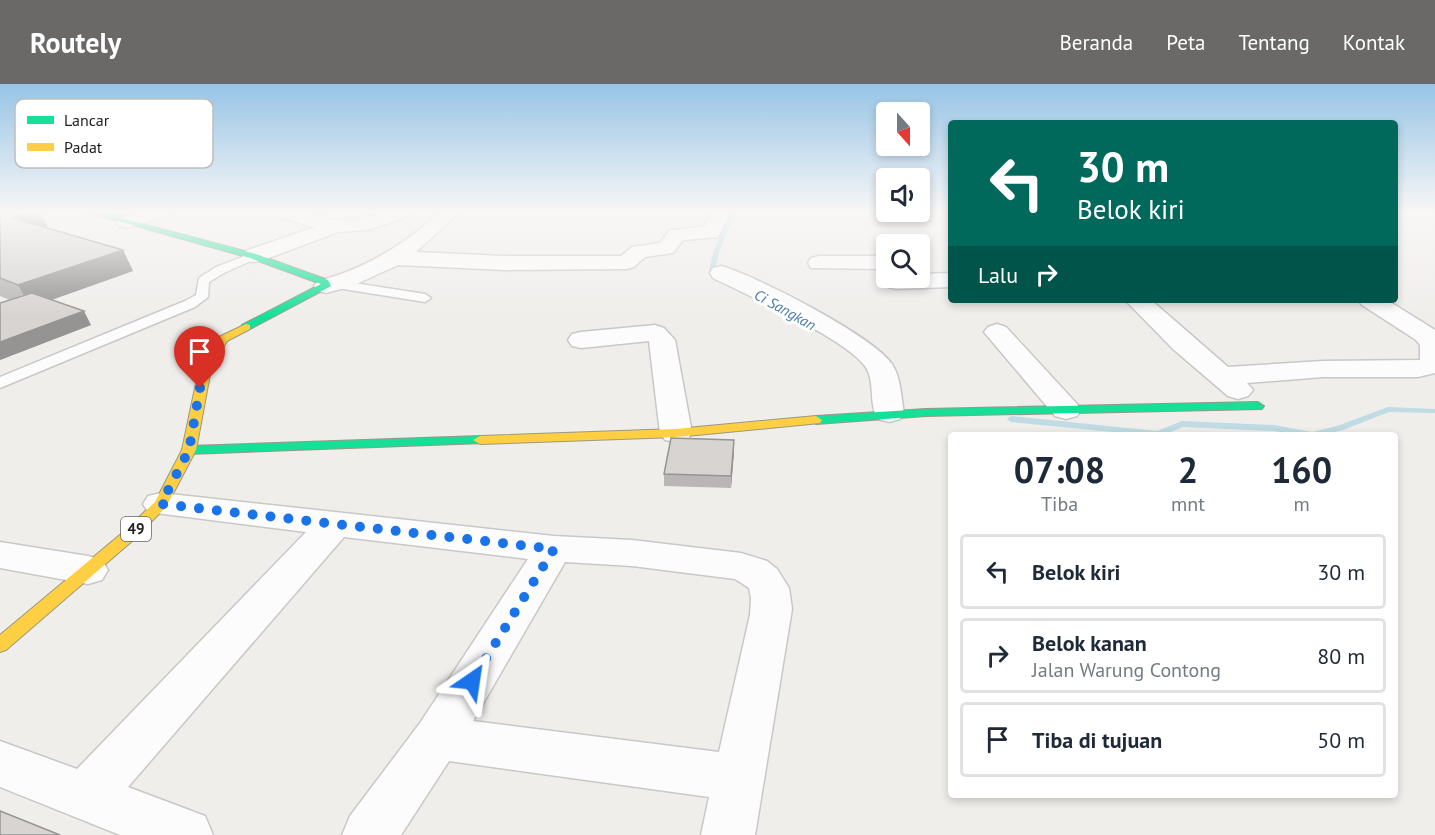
<!DOCTYPE html>
<html lang="id">
<style>
:root{--surface:#fff;--page:#f6f6f7;--text:#1f2937;--muted:#747a83;--line:#e0e1e3;--accent:#6a6968}
body{margin:0;font-family:"PT Sans",sans-serif;background:var(--page);color:var(--text);height:100vh;display:flex;flex-direction:column;font-size:22px;white-space:nowrap}
*{box-sizing:border-box;margin:0}
p{font-size:20px;color:var(--muted)}
.icon{flex:none;width:33px;height:33px;fill:none;stroke:currentColor;stroke-width:2;stroke-linecap:round;stroke-linejoin:round}
.map{position:relative;flex:1;overflow:hidden}
.sheet{position:absolute;left:948px;top:348px;width:450px;height:366px;display:flex;flex-direction:column;background:var(--surface);border-radius:6px;box-shadow:0 3px 9px #0003}
.sheet>*{flex:none}
.hud{position:absolute;left:948px;top:36px;width:450px;height:183px;border-radius:6px;box-shadow:0 3px 9px #0003;background:#00695c;color:#fff;overflow:hidden}
.needle{width:39px;rotate:159deg}
.controls{position:absolute;left:876px;top:18px;display:grid;gap:12px}
.controls a{display:grid;place-items:center;width:54px;height:54px;border-radius:6px;background:var(--surface);box-shadow:0 3px 9px #0003;font-size:30px}
.pin{position:absolute;display:grid;place-items:center;width:51px;height:51px;color:#fff;margin:-62px -26px;border-radius:50% 50% 50% 0;rotate:-45deg;box-shadow:0 0 6px #0007}
.pin .icon{rotate:45deg}
.me{position:absolute;width:66px;margin:-33px;rotate:32deg;stroke-linejoin:round;filter:drop-shadow(0 0 4px #0008)}
.turn{display:flex;align-items:center;gap:21px;height:126px;padding:0 30px;font-size:27px}
.turn .icon{width:78px;height:78px;stroke-width:2.5}
.turn b{display:block;font-size:42px;line-height:51px}
.then{display:flex;align-items:center;height:57px;padding:0 30px;background:#0003;gap:12px;font-size:22px}
.eta{display:flex;justify-content:space-evenly;align-items:center;height:102px;text-align:center}
.eta b{font-size:36px;font-weight:600;line-height:42px}
ul{padding:0;list-style:none}
li{display:flex;align-items:center;gap:18px;height:75px;margin:0 12px 9px;padding:0 18px;border:3px solid var(--line);border-radius:6px}
li div{flex:1}
li b{display:block;font-size:22px}
li em{font-style:normal}
header{display:flex;align-items:center;gap:36px;box-sizing:border-box;height:84px;padding:0 30px;background:var(--accent);color:#fff}
header strong{font-size:28px}
nav{display:flex;gap:33px;margin-inline-start:auto;font-size:21px}
.map>svg:first-child{display:block}
.lines{fill:none;stroke-linecap:round;stroke-linejoin:round}
.stream{fill:#bfdbe3;fill-rule:evenodd}
.lane-casing{stroke:#c9c8c7;stroke-width:3}
.street-casing{stroke:#c9c8c7;stroke-width:3}
.fast-casing{stroke:#999a82;stroke-width:2}
.slow-casing{stroke:#999a82;stroke-width:2}
.lane{fill:#fdfcfc;fill-rule:evenodd}
.street{fill:#fdfcfc;fill-rule:evenodd}
.fast{fill:#16e098;fill-rule:evenodd}
.slow{fill:#ffcf43;fill-rule:evenodd}
.wall{fill:#b9b6b5}
.shaded-wall{fill:#969493}
.building{fill:#d7d4d2;stroke:#969493;stroke-width:1.5}
.route{stroke:#1a73e8;stroke-width:10;stroke-dasharray:0 18}
.labels{text-anchor:middle;stroke-width:6;stroke-linejoin:round;paint-order:stroke}
.far-water-label{font-size:15px;font-style:italic;fill:#4a7aab;stroke:#fff}
.shield{fill:#fff;stroke:#646464;stroke-width:1.5}
.shield-label{font-size:15px;font-weight:bold;fill:#222}
.key{fill:#fff;stroke:#bdbdbd;stroke-width:1.5}
.key-label{font-size:16px;fill:#222}
</style>
<header>
<strong>Routely</strong>
<nav><a>Beranda</a><a>Peta</a><a>Tentang</a><a>Kontak</a></nav>
</header>
<div class="map">
<svg width="1435" height="751" viewBox="0 0 1435 751">
<rect width="100%" height="100%" fill="#f0eeeb"/>
<g class="lines">
<g class="stream">
<path d="M733 128H738C727 147 717 168 715 189L722 193 719 195 709 190C711 168 722 147 733 128Z"/>
<polygon points="1388,323 1435,325 1435,329 1389,328 1343,346 1322,351 1298,351 1274,347 1183,343 1163,351 1143,351 1011,338 1007,335 1011,332 1157,347 1182,337 1274,341 1312,348 1337,342"/>
</g>
<defs>
<g id="lane">
<polygon points="253,169 259,172 257,174 224,189 209,198 208,213 195,223 0,304 0,293 185,217 196,211 199,194 216,183"/>
<polygon points="335,196 425,210 431,214 425,218 331,203 329,200 331,197"/>
</g>
<g id="street">
<polygon points="141,128 170,128 168,132 126,144 119,142 116,138 119,134"/>
<polygon points="274,128 303,128 330,135 355,137 386,128 411,128 409,132 368,146 338,148 261,177 253,178 245,177 242,172 245,167 315,143 276,132"/>
<path d="M440 128H460L416 168 504 172H621L632 163 660 159 670 146 704 143 713 128H731L718 153 683 156 673 169 645 173 634 183 626 185 504 186 398 181 352 202 326 209 318 207 314 202 318 197C365 185 404 161 440 128Z"/>
<polygon points="819,172 886,172 886,185 811,184 808,179 811,174"/>
<path d="M721 182C755 191 873 252 892 280 901 294 901 313 904 329L900 335 889 338 878 335C868 320 876 298 865 282 843 253 749 212 713 194L710 189 713 184Z"/>
<polygon points="951,189 951,203 896,205 888,203 885,198 888,194 920,194 920,190"/>
<polygon points="1125,216 1151,216 1228,283 1323,277 1420,276 1420,261 1416,256 1362,221 1358,216 1387,216 1435,246 1435,289 1418,293 1323,293 1247,299 1253,306 1248,312 1238,315 1228,312 1173,265"/>
<polygon points="997,240 1006,243 1077,320 1081,326 1077,332 1066,335 1055,332 984,248 988,243"/>
<polygon points="655,241 664,244 675,256 692,349 687,356 676,358 665,356 660,349 649,257 581,264 572,262 568,256 572,250 581,248"/>
<path d="M161 409 554 452 632 456 741 469 767 477 777 485 789 504 792 525 755 751H701L709 713 449 677 401 751H342L350 732 420 639 528 475 344 453 128 703 205 732 213 751H120L0 703V657L77 685 306 448 148 428 143 420 148 412ZM565 478 632 482 735 495 749 504 751 514 750 531 719 668 473 637Z"/>
<polygon points="0,458 88,472 102,476 108,486 102,496 88,500 0,484"/>
</g>
<g id="fast">
<polygon points="86,128 98,128 256,170 328,196 331,202 250,245 242,245 242,241 321,200 250,174"/>
<polygon points="1258,318 1264,322 1262,325 926,332 816,340 810,336 816,332 926,325"/>
<polygon points="480,352 485,353 487,356 485,359 189,370 182,366 189,362"/>
</g>
<g id="slow">
<polygon points="246,240 250,241 250,245 227,257 211,285 196,366 166,423 131,458 6,566 0,568 0,551 121,450 155,418 182,366 199,285 219,253"/>
<polygon points="816,332 822,336 820,339 676,353 480,360 473,356 480,352 676,345"/>
</g>
</defs>
<use href="#lane" class="lane-casing"/>
<use href="#street" class="street-casing"/>
<use href="#fast" class="fast-casing"/>
<use href="#slow" class="slow-casing"/>
<use href="#lane" class="lane"/>
<use href="#street" class="street"/>
<use href="#fast" class="fast"/>
<use href="#slow" class="slow"/>
</g>
<g class="wall">
<polygon points="0,128 48,144 123,166 133,187 52,216 91,241 0,276 0,219 10,216 0,212"/>
<polygon points="734,368 731,404 664,402 664,390"/>
</g>
<g class="shaded-wall">
<polygon points="36,128 40,128 49,146 13,134"/>
<polygon points="123,166 133,187 31,223 18,201"/>
<polygon points="84,227 91,241 0,276 0,258"/>
<polygon points="734,356 734,368 731,404 731,392"/>
</g>
<g class="building">
<polygon points="0,128 36,128 13,134 123,166 18,201 0,194"/>
<polygon points="32,209 84,227 0,258 0,219"/>
<polygon points="671,354 734,356 731,392 664,390"/>
<polygon points="0,727 60,751 0,751"/>
</g>
<linearGradient id="sky" x2="0" y2="1"><stop stop-color="#97c4e6"/><stop offset="0.55" stop-color="#f8f7f6"/><stop offset="1" stop-color="#f8f7f6" stop-opacity="0"/></linearGradient>
<rect width="1435" height="233" fill="url(#sky)"/>
<g class="lines">
<polyline class="route" points="200,304 189,366 161,420 554,465 472,597"/>
</g>
<g class="labels">
<g class="far-water-label">
<text transform="translate(785 226) rotate(29)" y="5">Ci Sangkan</text>
</g>
<rect class="shield" x="121" y="433" width="30" height="24" rx="4.5"/>
<g class="shield-label">
<text x="136" y="450">49</text>
</g>
</g>
<rect x="15" y="15" width="198" height="69" rx="9" class="key"/>
<rect x="27" y="32" width="27" height="8" fill="#16e098"/>
<rect x="27" y="59" width="27" height="8" fill="#ffcf43"/>
<g class="key-label">
<text x="64" y="42">Lancar</text>
<text x="64" y="69">Padat</text>
</g>
</svg>
<div class="controls">
<a><svg class="needle" viewBox="-14 -14 28 28"><path d="M0-13l5 13h-10z" fill="#e53935"/><path d="M0 13l5-13h-10z" fill="#747a83"/></svg></a>
<a><svg class="icon" aria-label="sound" viewBox="0 0 24 24"><path d="M4 9h4l5-4v14l-5-4H4zM17 9q2 3 0 6"/></svg></a>
<a><svg class="icon" aria-label="search" viewBox="0 0 24 24"><circle cx="10" cy="10" r="6"/><path d="M15 15l6 6"/></svg></a>
</div>
<div class="pin" style="left:200px;top:304px;background:#d93025"><svg class="icon" aria-label="arrive" viewBox="0 0 24 24"><path d="M6 21V4h12l-3 4 3 4H6"/></svg></div>
<svg class="me" style="left:472px;top:597px" viewBox="-20 -20 40 40"><path d="M0-17L14 15 0 8-14 15z" fill="#1a73e8" stroke="#fff" stroke-width="4"/></svg>
<div class="hud">
<div class="turn"><svg class="icon" aria-label="left" viewBox="0 0 24 24"><path d="M17 20v-9H6M10 6l-5 5 5 5"/></svg><div><b>30 m</b>Belok kiri</div></div>
<div class="then">Lalu<svg class="icon" aria-label="right" viewBox="0 0 24 24"><path d="M7 20v-9h11M14 6l5 5-5 5"/></svg></div>
</div>
<section class="sheet">
<div class="eta">
<div><b>07:08</b><p>Tiba</p></div>
<div><b>2</b><p>mnt</p></div>
<div><b>160</b><p>m</p></div>
</div>
<ul>
<li><svg class="icon" aria-label="left" viewBox="0 0 24 24"><path d="M17 20v-9H6M10 6l-5 5 5 5"/></svg><div><b>Belok kiri</b></div><em>30 m</em></li>
<li><svg class="icon" aria-label="right" viewBox="0 0 24 24"><path d="M7 20v-9h11M14 6l5 5-5 5"/></svg><div><b>Belok kanan</b><p>Jalan Warung Contong</p></div><em>80 m</em></li>
<li><svg class="icon" aria-label="arrive" viewBox="0 0 24 24"><path d="M6 21V4h12l-3 4 3 4H6"/></svg><div><b>Tiba di tujuan</b></div><em>50 m</em></li>
</ul>
</section>
</div>
